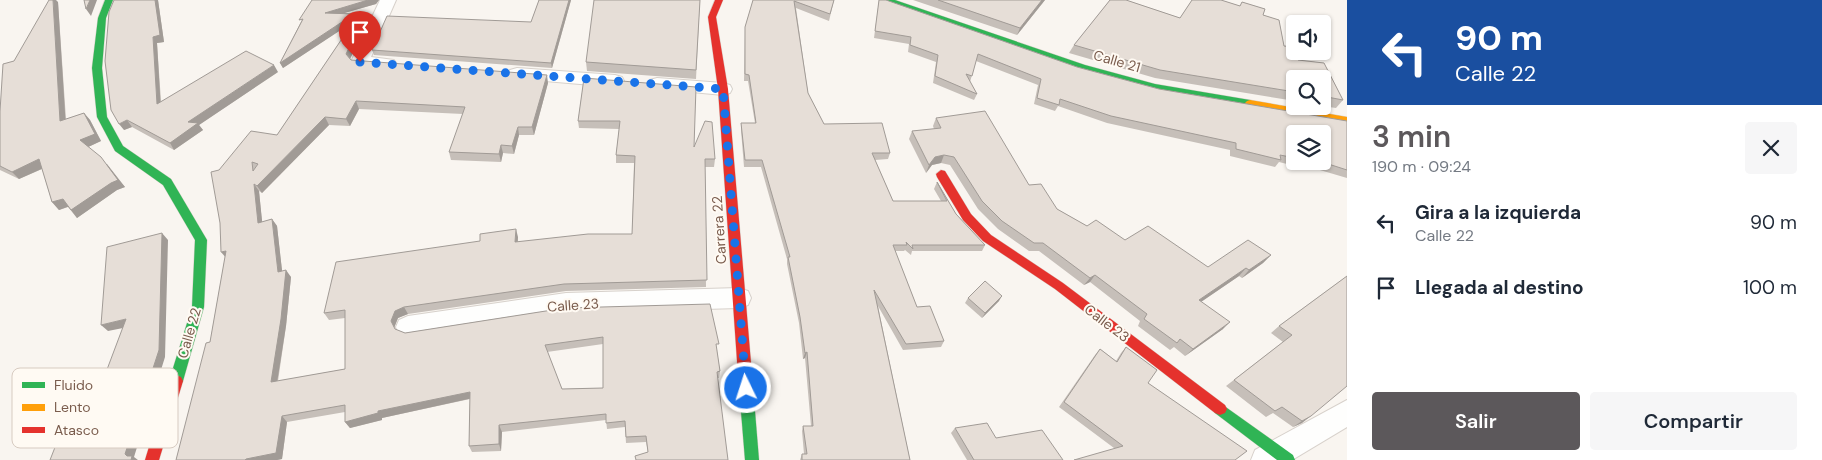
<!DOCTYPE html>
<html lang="es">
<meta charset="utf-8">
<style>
:root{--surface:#fff;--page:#f6f6f7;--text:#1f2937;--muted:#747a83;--accent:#5c585b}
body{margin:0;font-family:"DM Sans",sans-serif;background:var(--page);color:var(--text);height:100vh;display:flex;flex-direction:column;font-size:19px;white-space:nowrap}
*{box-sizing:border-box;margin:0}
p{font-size:16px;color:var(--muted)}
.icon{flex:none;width:28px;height:28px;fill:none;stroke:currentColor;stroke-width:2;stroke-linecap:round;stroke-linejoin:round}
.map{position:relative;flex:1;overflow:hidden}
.drawer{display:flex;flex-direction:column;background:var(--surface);width:475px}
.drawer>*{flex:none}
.hud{background:#1a4fa0;color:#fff;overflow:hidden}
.controls{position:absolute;left:1286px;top:15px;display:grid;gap:10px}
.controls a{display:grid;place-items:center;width:45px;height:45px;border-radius:5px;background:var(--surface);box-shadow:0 1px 4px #0004;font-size:25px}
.pin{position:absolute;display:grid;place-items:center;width:42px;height:42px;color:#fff;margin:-51px -21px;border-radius:50% 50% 50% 0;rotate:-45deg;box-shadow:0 0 5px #0007}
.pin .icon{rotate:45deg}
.me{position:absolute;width:55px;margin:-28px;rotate:356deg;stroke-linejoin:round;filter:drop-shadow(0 0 4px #0008)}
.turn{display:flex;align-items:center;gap:18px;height:105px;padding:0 25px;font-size:22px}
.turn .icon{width:65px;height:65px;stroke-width:2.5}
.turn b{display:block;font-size:35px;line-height:42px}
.round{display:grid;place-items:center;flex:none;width:52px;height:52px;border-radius:5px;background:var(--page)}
.headline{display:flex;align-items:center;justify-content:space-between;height:85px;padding:0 25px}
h1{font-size:30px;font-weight:600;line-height:38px;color:var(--accent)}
.primary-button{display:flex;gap:10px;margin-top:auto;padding:10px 25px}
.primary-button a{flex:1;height:58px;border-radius:5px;background:var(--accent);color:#fff;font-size:20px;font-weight:600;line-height:58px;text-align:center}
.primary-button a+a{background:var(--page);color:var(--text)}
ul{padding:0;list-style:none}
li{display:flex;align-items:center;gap:15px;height:65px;padding:0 25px}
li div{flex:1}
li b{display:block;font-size:19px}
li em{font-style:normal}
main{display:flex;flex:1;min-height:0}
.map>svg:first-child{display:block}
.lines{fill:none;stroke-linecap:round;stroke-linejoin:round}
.street-casing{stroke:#d7d1cb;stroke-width:2}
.fast-casing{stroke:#d9d2cb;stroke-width:1}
.slow-casing{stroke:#d9d2cb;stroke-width:1}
.jam-casing{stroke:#d9d2cb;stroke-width:1}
.street{fill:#fefefd;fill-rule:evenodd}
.fast{fill:#30b455;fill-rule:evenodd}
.slow{fill:#ff9f0a;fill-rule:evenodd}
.jam{fill:#e5322d;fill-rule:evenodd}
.wall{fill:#c6bfb9;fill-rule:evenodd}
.shaded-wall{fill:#a19b96}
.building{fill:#e6ded7;stroke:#a19b96;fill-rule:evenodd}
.route{stroke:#1a73e8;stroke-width:9;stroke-dasharray:0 16.2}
.labels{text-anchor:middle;stroke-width:4;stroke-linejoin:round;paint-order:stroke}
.street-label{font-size:14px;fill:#7a5c4d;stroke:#fffaf3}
.key{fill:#fffaf3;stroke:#d7cbc1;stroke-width:1}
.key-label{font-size:14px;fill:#7a5c4d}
</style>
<main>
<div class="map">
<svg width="1347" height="460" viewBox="0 0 1347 460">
<rect width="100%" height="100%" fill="#f9f5f0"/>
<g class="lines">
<defs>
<g id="street">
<polygon points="380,0 396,0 371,57 394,60 397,64 394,68 388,70 354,66 351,62"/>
<polygon points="517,68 615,75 622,77 624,81 622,85 615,87 510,78 508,74 510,70"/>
<polygon points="657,78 723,83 730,85 732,89 730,93 723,95 650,88 648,84 650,80"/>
<polygon points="739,288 748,291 751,298 748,305 739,308 566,313 408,338 399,334 396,327 399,320 408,316 566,293"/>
<polygon points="1347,400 1347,427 1292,460 1251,460 1255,450"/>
</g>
<g id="fast">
<polygon points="105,0 113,0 106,18 102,68 107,117 123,146 171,179 207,240 204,307 183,381 181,385 176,387 171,385 169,381 192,307 195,240 163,185 115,151 97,117 92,68 98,18"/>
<polygon points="883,0 895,0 1085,65 1155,84 1250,100 1255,103 1250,106 1155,90 1079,69"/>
<polygon points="745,369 750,371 752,375 759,460 745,460 738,375 740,371"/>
<polygon points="1220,403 1293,455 1295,460 1277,460 1215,413 1213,409 1215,405"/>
</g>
<polygon id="slow" points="1250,100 1347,117 1347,123 1247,105 1245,103 1247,101"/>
<g id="jam">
<polygon points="715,0 723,0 716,17 728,89 752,375 750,379 745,381 740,379 738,375 718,89 708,17"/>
<polygon points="941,170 945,171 971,214 991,235 1063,283 1225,405 1227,409 1225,413 1220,415 1215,413 1055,289 983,241 963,220 937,177 936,174"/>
<polygon points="176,375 181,377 183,381 159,460 145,460 169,381 171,377"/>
</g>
</defs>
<use href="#street" class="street-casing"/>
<use href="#fast" class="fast-casing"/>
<use href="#slow" class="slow-casing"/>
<use href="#jam" class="jam-casing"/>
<use href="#street" class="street"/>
<use href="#fast" class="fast"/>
<use href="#slow" class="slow"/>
<use href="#jam" class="jam"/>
</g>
<g class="wall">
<polygon points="114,0 158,0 164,42 157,43 161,101 278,72 199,125 203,130 174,150 132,127 124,130"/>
<path d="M312 0H379L376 4 344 13 354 14 355 19 366 13 369 20 350 59 351 60 548 83 534 135H519L514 154 503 153 501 162 451 160 449 152 463 114 359 109 350 126 329 125 262 193 259 191 262 222 272 219 277 226 282 271 291 277 286 326 278 381 345 369V318L329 320 324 313 518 237V242L632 234 634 163H616V155L619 129 579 128 578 121 584 78 715 159 714 167H705L706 287 566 291 408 314 398 318 394 328 395 329 405 333 565 308 718 351H717L720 371 719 378H717L648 452 646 442 626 443 625 427 607 429 606 420 502 432 501 451 472 452 469 446 470 399 382 418V420L350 428 345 422V412L287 422 282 459 277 460H176L210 342 225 257 219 170 277 135 354 21 283 68 280 63ZM603 344V388L562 389 547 352Z"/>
<polygon points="539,0 571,0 552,68 374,55 372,50 531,22"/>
<polygon points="700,0 696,79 587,71 586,62"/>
<polygon points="753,0 834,0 829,21 796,8 808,93 824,124 890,153 888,159 875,160 893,201 941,201 934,189 937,182 956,214 985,245 982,251 912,251 911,255 905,250 904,251 895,251 917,307 944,341 941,347 903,350 878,306 910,460 800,460 802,454 804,454 802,431 803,426 811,426 805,358 803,359 799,323 787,264 787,259 761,167 744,167 741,130 741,123 755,123 748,81 744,81 745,27"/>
<path d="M879 0 1077 67 1159 89 1347 121V178L1313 168 1311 170 1279 162 1275 167 1230 156V150L1107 123 1058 106 1055 111 1034 104 1038 85 976 61 970 82 977 94 974 100 933 83 936 62 908 52 909 44 874 38ZM1295 134 1322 161H1295Z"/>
<polygon points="913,0 1045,0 1017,35"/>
<polygon points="1110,0 1126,0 1180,18 1192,0 1221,0 1240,6 1242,2 1265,9 1263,15 1279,20 1284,46 1295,47 1295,51 1300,51 1298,60 1324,63 1343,100 1336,108 1322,106 1322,79 1295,79 1295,101 1155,78 1069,53 1074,45"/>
<polygon points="58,2 66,119 84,113 90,120 101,141 88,147 125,187 117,190 77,218 68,207 59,210 52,202 42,169 19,179 0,170 0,111 14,61"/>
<polygon points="936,118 1029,185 1057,209 1087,226 1125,240 1208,267 1271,255 1263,263 1242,278 1239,276 1201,302 1223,329 1185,356 1174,347 1170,350 1138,326 1140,321 1090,282 1084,285 1039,251 1029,251 998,229 978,209 950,165 941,163 932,165 926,173 909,139 912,131 934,129 933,126"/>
<polygon points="1347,276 1302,423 1293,427 1273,413 1266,417 1226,386 1283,342 1271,333 1279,326"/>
<polygon points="968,298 999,301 982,318 965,303"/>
<polygon points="1126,347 1148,383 1235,460 1114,448 1059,407 1095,355 1100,349 1116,361 1121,353"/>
<polygon points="955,428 1063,460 967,460 951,433"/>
</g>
<g class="shaded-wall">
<polygon points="53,0 56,0 58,2 66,129 60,121"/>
<polygon points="90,0 97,0 91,16 86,9"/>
<polygon points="155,0 158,0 164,42 157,43 161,111 157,104 153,37"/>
<polygon points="368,0 379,0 376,4 327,18 325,13"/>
<polygon points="569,0 571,0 552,68 551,63"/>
<polygon points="1042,0 1045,0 1017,35 1020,28"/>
<polygon points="366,13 369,20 349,61 346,54"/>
<polygon points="354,14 356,20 283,68 280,63"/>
<polygon points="274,65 278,72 199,125 203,130 174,150 170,143 188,122"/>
<polygon points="547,75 548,83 534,135 532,127"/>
<polygon points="356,101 359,109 350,126 346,119"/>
<polygon points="84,113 90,120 101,141 86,148 80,140"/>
<polygon points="325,117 329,125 262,193 257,186"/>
<polygon points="127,120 132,127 124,130 119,124"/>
<polygon points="518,127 519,135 514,154 512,146"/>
<polygon points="501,145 503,153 501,162 499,154"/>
<polygon points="944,155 941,163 932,165 926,173 929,165 935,157"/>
<polygon points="39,159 46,167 19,179 12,172"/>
<polygon points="107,164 125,187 117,190 77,218 71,210"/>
<polygon points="254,184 259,191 263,230 258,223"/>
<polygon points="63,199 70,206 59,210 52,202"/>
<polygon points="272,219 277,226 283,279 278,272"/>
<polygon points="516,229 518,237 517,249 515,242"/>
<polygon points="162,233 168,240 165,357 134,457 138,460 131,460 125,454"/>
<polygon points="226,251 227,259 221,252"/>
<polygon points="1271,255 1263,263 1242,278 1249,270"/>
<polygon points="1246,268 1239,276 1192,308 1199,300"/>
<polygon points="286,270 291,277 286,326 276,389 271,382"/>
<polygon points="1095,275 1090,282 1084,285 1090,278"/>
<polygon points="1002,296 999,301 982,318 985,313"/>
<polygon points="404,307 408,314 398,318 394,328 391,321 395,311"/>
<polygon points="126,319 133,326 108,331 101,325"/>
<polygon points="1230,322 1223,329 1185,356 1193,349"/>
<polygon points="807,352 805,358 803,359 805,353"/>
<polygon points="470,392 473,398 382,418 382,420 350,428 345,422 378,411"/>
<polygon points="282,416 287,422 282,459 277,460 245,460"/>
<polygon points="1311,416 1302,423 1293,427 1302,421"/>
<polygon points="499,425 502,432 501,451 499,444"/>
</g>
<g class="building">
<polygon points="49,0 53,0 60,121 84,113 95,134 80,140 101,157 118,180 111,183 71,210 63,199 52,202 39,159 12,172 0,166 0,111 3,64 14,61"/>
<polygon points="84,0 90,0 86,9"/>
<polygon points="114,0 155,0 160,35 153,37 157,104 246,51 274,65 188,122 198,123 170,143 127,120 119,124 111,110 105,61 109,12"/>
<polygon points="312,0 368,0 325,13 354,14 280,63 303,19 299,20"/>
<polygon points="539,0 569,0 551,63 372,50 387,16 531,22"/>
<polygon points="594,0 700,0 696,70 586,62"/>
<polygon points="753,0 834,0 830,14 794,1 808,93 824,124 882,123 890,153 872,153 893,201 947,201 937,182 956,214 985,245 912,245 913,249 906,242 907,245 893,245 917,307 930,306 944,341 906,344 874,290 910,460 802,460 802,454 807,454 803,426 813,426 807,352 805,353 800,317 788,257 790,257 762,160 745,160 741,123 756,123 749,75 745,74 745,27"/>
<polygon points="879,0 886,0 1077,67 1159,89 1347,121 1347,170 1319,161 1322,161 1322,134 1295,134 1295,158 1280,155 1281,160 1236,149 1236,143 1111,116 1060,99 1059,105 1037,98 1041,79 978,54 972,76 966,74 977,94 935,76 938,55 910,45 911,37 875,31"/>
<polygon points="938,0 1042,0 1020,28"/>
<polygon points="1110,0 1126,0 1180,18 1192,0 1221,0 1240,6 1242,2 1265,9 1263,15 1279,20 1284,46 1295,47 1295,51 1300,51 1298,60 1324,63 1343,100 1322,96 1322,79 1295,79 1295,92 1160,70 1074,45"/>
<path d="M360 12 366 13 346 54 351 60 547 75 532 127H518L512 146 501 145 499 154 449 152 465 107 356 101 346 119 325 117 257 186 254 184 258 223 272 219 278 272 286 270 281 319 271 382 345 369V310L324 313 336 262 480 241V234L516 229 515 242 588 234H632L635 156 616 155 620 121H578L584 78 696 87 694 147 705 121 712 122 715 159H705L707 280 564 284 404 307 395 311 391 321 395 329 405 333 565 308 710 304 719 344H716L720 371 717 372 728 460H636L635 456 648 452 646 436 626 437 625 421 606 423V414L499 425V444L469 446 470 392 378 411V413L345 422V405L282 416 276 453 246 459 245 460H176L206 343 210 342 226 251 221 252 220 223 211 172 219 170 251 131 277 135ZM252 162 258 164 253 171ZM603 337V388L562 389 545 345Z"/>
<polygon points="985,111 1029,185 1041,184 1057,209 1087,226 1096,220 1125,240 1148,226 1208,267 1248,240 1271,255 1249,270 1246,268 1199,300 1230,322 1193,349 1180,339 1177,343 1144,319 1147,314 1095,275 1090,278 1043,243 1034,243 1002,221 982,201 954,157 944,155 935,157 929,165 912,131 941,128 936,118"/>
<polygon points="1307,161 1317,161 1317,164"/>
<polygon points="162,233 159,350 125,454 127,456 132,456 131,460 50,460 61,432 85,428 126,319 101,325 107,247"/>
<polygon points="1347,276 1347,386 1311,416 1302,421 1282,407 1275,411 1234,380 1292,335 1279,326"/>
<polygon points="985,281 1002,296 985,313 968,298"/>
<polygon points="1126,347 1157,370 1148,383 1247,451 1235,460 1074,460 1123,446 1064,402 1100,349 1117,362"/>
<polygon points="987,423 996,438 1042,430 1063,460 974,460 955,428"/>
</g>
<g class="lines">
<polyline class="route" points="360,62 723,89 746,388"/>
</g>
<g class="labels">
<g class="street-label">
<text transform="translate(1117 61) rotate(16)" y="5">Calle 21</text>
<text transform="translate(719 230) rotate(-94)" y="5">Carrera 22</text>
<text transform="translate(573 305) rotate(-4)" y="5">Calle 23</text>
<text transform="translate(1107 323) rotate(37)" y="5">Calle 23</text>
<text transform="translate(189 333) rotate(-74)" y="5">Calle 22</text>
</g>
</g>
<rect x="12" y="368" width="166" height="80" rx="8" class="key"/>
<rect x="22" y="382" width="23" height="6" fill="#30b455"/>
<rect x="22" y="404" width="23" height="7" fill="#ff9f0a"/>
<rect x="22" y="427" width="23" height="6" fill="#e5322d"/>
<g class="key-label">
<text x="54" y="390">Fluido</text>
<text x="54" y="412">Lento</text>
<text x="54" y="435">Atasco</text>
</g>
</svg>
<div class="controls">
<a><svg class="icon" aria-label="sound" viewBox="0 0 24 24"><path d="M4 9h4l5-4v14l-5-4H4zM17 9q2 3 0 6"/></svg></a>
<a><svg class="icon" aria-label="search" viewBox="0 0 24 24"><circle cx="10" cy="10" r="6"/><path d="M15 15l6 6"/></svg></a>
<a><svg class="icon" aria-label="layers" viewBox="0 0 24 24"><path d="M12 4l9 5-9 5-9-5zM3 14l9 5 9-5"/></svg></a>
</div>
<div class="pin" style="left:360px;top:62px;background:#d93025"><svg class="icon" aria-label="arrive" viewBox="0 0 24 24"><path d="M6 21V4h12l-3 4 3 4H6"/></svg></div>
<svg class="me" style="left:746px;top:388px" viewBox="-20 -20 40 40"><circle r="17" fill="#1a73e8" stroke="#fff" stroke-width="3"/><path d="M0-11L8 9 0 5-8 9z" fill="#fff"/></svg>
</div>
<section class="drawer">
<div class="hud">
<div class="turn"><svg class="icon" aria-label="left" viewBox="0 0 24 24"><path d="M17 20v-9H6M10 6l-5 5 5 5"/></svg><div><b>90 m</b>Calle 22</div></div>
</div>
<div class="headline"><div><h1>3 min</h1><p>190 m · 09:24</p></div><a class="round"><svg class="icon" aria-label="close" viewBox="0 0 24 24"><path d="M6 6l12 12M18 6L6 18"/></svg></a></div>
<ul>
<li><svg class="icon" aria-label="left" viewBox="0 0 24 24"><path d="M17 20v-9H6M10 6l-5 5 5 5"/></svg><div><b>Gira a la izquierda</b><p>Calle 22</p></div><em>90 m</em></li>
<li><svg class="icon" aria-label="arrive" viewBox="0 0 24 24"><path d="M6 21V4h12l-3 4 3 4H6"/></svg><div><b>Llegada al destino</b></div><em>100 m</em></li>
</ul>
<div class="primary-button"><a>Salir</a><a>Compartir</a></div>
</section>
</main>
